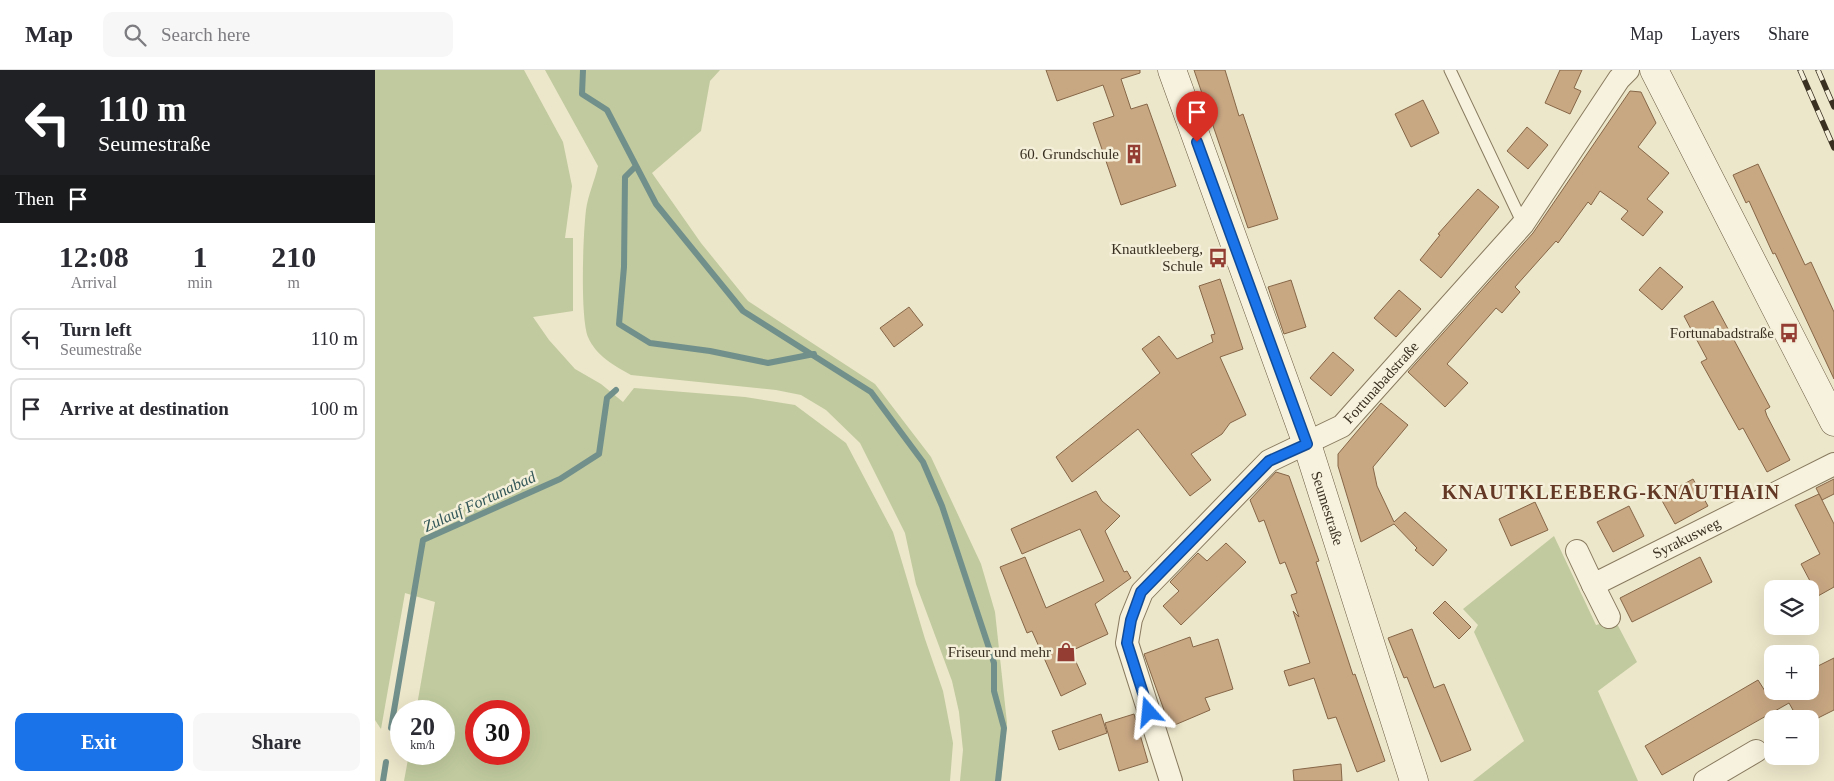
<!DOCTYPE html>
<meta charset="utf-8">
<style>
:root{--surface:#fff;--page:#f7f7f7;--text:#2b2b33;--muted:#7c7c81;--line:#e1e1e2;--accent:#1a73e8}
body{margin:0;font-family:"Times New Roman",serif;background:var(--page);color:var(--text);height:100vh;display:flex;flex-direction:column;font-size:19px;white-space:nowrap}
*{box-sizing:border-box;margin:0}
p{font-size:16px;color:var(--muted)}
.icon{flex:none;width:28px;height:28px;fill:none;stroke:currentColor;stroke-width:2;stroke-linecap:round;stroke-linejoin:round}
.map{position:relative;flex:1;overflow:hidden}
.panel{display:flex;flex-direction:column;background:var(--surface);width:375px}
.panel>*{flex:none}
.guide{background:#202124;color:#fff;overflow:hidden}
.controls{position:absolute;left:1389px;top:510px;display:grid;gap:10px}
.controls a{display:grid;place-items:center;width:55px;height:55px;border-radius:10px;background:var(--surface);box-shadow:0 5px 20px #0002;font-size:25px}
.speed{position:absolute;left:15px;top:630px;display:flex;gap:10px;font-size:25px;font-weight:700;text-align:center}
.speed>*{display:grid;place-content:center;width:65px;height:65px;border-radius:50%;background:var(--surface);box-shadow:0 5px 20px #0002;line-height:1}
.speed small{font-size:12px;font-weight:400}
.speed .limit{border:8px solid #d22;background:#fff;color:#111}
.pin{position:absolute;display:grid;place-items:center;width:42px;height:42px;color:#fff;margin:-51px -21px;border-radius:50% 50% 50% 0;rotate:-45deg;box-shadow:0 0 5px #0007}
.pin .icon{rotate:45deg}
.me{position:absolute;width:55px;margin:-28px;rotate:342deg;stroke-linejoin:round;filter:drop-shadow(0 0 4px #0008)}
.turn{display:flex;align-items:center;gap:18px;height:105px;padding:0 15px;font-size:22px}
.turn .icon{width:65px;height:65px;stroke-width:2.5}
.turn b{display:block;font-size:35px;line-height:42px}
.then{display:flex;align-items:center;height:48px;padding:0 15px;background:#0003;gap:10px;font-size:19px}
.eta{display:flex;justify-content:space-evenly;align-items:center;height:85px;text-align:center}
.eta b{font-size:30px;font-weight:700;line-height:35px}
.primary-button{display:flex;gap:10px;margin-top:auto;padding:10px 15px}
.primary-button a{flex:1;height:58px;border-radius:10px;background:var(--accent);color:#fff;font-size:20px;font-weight:700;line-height:58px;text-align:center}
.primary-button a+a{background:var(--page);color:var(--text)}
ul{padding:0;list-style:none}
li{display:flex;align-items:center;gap:15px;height:62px;margin:0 10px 8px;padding:0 5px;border:2px solid var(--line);border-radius:10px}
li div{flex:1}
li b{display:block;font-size:19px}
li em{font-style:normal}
header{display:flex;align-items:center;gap:30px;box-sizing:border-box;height:70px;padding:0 25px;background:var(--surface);border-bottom:1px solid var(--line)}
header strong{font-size:24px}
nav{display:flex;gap:28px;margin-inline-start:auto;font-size:18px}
.search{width:350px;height:45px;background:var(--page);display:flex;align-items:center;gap:12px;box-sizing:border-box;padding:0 18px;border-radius:10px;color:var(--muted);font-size:19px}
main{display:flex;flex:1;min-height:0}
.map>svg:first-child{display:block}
.green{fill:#c0ca9e;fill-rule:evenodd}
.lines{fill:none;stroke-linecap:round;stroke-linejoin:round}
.stream{stroke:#718f8b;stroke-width:6}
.building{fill:#c8a783;stroke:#866747}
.lane-casing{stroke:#887a5f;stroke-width:13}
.street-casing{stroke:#887a5f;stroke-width:24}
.secondary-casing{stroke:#6a5b42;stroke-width:29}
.lane{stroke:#f7f2dd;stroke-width:11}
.street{stroke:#f7f2dd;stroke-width:22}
.secondary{stroke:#f7f2dd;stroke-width:28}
.rail-casing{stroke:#3a3022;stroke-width:5.5}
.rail{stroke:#f4efd9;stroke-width:4;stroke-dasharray:11;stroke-linecap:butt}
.route-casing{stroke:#114b97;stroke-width:12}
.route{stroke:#1a73e8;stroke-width:9}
.labels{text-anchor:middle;stroke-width:5;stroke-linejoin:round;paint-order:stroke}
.poi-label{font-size:15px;fill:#3a3022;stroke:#f4efd9;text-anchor:end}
.street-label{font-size:15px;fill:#3a3022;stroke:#f4efd9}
.water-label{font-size:16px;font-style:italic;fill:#325658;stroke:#f4efd9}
.district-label{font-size:20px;font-weight:bold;letter-spacing:1px;fill:#633824;stroke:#f4efd9}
</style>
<header>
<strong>Map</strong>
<div class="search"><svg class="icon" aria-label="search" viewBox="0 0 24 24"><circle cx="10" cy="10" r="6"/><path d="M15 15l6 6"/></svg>Search here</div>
<nav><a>Map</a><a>Layers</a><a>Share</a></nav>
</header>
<main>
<section class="panel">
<div class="guide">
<div class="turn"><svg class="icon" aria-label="left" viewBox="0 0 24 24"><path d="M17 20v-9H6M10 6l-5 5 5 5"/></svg><div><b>110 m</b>Seumestraße</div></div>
<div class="then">Then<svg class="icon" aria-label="arrive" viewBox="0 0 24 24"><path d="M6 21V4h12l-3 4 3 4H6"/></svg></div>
</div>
<div class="eta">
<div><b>12:08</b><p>Arrival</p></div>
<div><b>1</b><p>min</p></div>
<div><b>210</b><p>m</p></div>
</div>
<ul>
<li><svg class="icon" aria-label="left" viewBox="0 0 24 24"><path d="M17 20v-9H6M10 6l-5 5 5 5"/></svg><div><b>Turn left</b><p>Seumestraße</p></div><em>110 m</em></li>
<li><svg class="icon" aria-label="arrive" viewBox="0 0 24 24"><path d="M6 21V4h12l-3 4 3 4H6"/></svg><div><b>Arrive at destination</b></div><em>100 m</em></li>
</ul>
<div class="primary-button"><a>Exit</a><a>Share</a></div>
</section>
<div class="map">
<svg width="1459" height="711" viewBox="0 0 1459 711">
<rect width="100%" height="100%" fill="#ece6ca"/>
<g class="green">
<path d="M0 0H149L188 72 197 116 190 168H198V241L158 247 174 270 200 299 226 314 248 332 259 318 370 327 420 335 471 373 518 462 550 569 568 621 578 673 575 711H29L34 684H69V641H41L60 532 30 523 6 659 0 650ZM144 641V684H101V641Z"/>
<path d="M170 0H345L335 11 326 61 277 103 326 173 373 231 500 314 556 387 606 494 620 542 632 653 626 711H585L588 680 584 642 577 611 541 514 530 463 485 373 451 340 426 325 401 320 256 305C240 296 221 286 213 267 205 246 208 165 211 140 213 125 220 110 223 96Z"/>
<polygon points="1179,466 1221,555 1240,550 1262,592 1223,621 1263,711 1098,711 1149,671 1099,562 1103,555 1088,539"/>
</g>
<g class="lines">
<g class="stream">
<polyline points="208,0 207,24 232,40 281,134 368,241 496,322 548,392 567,436 619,593 619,621 629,658 623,711"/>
<polyline points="260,97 250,107 249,197 244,254 275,273 335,281 393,293 439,284"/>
<polyline points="16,658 48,470 185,409 224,384 232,328 241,320"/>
<polyline points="8,711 11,692"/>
</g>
</g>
<g class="building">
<polygon points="671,0 765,0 765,3 746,9 756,39 772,34 801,116 746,135 718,53 739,46 728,15 682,31"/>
<polygon points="819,0 850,0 864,46 868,44 903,149 873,158"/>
<polygon points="1185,0 1207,0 1199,18 1206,21 1195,44 1170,33"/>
<polygon points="1255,21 1266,22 1281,53 1263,77 1294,103 1272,129 1288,142 1268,166 1246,149 1253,141 1225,121 1216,135 1213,132 1183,173 1181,171 1140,217 1145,222 1127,243 1121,238 1072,294 1093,313 1070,337 1033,302 1158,163"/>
<polygon points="1048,30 1064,63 1036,77 1020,44"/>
<polygon points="1152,57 1173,75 1153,99 1132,81"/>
<polygon points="1383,94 1430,195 1436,192 1459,242 1459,309 1400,183 1398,184 1374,131 1371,133 1358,105"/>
<polygon points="1103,119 1124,137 1066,208 1045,190 1065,165 1063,164"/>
<polygon points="1285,197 1308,217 1287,240 1264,220"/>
<polygon points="845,209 868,279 845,287 871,345 855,353 847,364 816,384 836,410 815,426 763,359 697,412 681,387 785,303 767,279 784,266 802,289 838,272 836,265 840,264 824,216"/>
<polygon points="916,210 931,257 909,264 893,217"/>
<polygon points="1024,220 1046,239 1021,267 999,248"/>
<polygon points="1338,231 1395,337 1390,340 1392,346 1415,390 1392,402 1368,358 1364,360 1326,292 1332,289 1309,246"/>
<polygon points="534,237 548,255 519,277 505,258"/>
<polygon points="958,282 979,300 956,326 935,308"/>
<polygon points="1006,333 1033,355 998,397 1002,416 1019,452 1030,442 1072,480 1058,496 1040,480 1042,478 1019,454 986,472 963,396 963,384"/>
<polygon points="901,402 914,406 944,491 941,492 978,605 980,604 1010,691 982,702 961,647 953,649 939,608 914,616 909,601 935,593 918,541 924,547 916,525 922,523 910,492 905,494 889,450 884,452 875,430"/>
<polygon points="1318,409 1333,436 1300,454 1285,427"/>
<polygon points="1459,409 1459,424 1447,430 1441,418"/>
<polygon points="721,421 727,431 745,446 730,461 749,502 752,501 756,508 720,534 733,564 696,581 711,614 686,626 657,561 652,563 625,497 650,487 671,538 729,511 705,459 647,484 636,459"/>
<polygon points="1444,424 1459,454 1459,517 1443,526 1426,494 1445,484 1420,435"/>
<polygon points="1160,432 1173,460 1136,476 1124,449"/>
<polygon points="1254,436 1269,466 1238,482 1222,452"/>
<polygon points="851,473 871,492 806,555 788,536 804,521 795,512 823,483 832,491"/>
<polygon points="1325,487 1337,512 1257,552 1245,528"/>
<polygon points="1070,531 1096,557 1084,569 1058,543"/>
<polygon points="1037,559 1059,618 1069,614 1096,680 1066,692 1032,607 1029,608 1013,568"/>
<polygon points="815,567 818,577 843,569 858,619 830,628 835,640 795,657 769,584"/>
<polygon points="1459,588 1459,640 1441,649 1423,649 1414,633 1287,705 1270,676 1383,610 1390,621 1435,621 1435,600"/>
<polygon points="726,644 732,663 684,680 677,661"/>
<polygon points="759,644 773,692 744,701 730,653"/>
<polygon points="966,694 967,711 919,711 918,700"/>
</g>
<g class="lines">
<defs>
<polyline id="lane" points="1075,0 1148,154"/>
<g id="street">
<path id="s1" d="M1202 481 1218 515 1459 394"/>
<polyline points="1218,515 1234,547"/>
<path id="s2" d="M796 711 752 573 756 549 767 522 894 391 967 356 1148 154 1244 9 1253 0"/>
<polyline points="1330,711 1381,681"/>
</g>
<g id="secondary">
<path id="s3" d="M797 0 932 374 1039 711"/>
<polyline points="1279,0 1459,352"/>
</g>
</defs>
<use href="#lane" class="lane-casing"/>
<use href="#street" class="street-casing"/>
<use href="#secondary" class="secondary-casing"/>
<use href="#lane" class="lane"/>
<use href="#street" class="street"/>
<use href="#secondary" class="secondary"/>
<defs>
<g id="rail">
<polyline points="1425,0 1459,78"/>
<polyline points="1443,0 1459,37"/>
</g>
</defs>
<use href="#rail" class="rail-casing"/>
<use href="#rail" class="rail"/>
</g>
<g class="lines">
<defs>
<polyline id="route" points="774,642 752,573 756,550 766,522 894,391 932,374 822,72"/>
</defs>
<use href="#route" class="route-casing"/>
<use href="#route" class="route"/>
</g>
<defs>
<symbol id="building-bare" viewBox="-9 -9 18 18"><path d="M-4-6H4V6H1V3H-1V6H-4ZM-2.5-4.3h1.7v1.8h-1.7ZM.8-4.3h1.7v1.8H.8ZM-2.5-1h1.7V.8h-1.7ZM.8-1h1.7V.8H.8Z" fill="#933d33" stroke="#f4efd9" stroke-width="2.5" paint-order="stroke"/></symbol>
<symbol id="bus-bare" viewBox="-9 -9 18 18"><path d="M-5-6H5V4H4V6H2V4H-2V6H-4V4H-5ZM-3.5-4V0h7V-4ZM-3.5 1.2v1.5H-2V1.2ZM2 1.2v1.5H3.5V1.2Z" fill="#933d33" stroke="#f4efd9" stroke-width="2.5" paint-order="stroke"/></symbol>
<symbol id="shop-bare" viewBox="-9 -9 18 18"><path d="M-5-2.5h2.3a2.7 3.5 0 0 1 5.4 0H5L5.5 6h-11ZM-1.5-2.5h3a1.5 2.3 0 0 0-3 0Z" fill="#933d33" stroke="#f4efd9" stroke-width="2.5" paint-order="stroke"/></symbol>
</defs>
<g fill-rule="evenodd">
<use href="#building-bare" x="745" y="70" width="28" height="28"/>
<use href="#bus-bare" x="829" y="174" width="28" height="28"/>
<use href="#bus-bare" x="1400" y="249" width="28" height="28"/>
<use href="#shop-bare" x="677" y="568" width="28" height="28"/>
</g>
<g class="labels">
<g class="poi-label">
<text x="744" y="89">60. Grundschule</text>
<text x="828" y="184">Knautkleeberg,<tspan x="828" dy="17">Schule</tspan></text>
<text x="1399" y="268">Fortunabadstraße</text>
<text x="676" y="587">Friseur und mehr</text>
</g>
<g class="street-label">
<text dy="5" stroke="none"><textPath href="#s2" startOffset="520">Fortunabadstraße</textPath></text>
<text dy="5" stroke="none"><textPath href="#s3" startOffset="465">Seumestraße</textPath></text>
<text dy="5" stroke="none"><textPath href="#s1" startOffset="142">Syrakusweg</textPath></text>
</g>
<g class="water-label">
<text transform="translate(104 431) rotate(-25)" y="6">Zulauf Fortunabad</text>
</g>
<g class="district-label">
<text x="1236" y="429">KNAUTKLEEBERG-KNAUTHAIN</text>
</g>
</g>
</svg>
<div class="controls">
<a><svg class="icon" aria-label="layers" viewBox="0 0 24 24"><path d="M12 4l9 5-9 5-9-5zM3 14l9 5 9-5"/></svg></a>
<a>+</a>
<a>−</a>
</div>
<div class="speed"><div>20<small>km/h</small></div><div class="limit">30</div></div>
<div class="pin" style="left:822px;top:72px;background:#d93025"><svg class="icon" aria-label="arrive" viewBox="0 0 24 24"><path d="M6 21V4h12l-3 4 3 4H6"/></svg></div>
<svg class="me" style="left:774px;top:642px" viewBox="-20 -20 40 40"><path d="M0-17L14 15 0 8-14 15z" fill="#1a73e8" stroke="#fff" stroke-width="4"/></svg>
</div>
</main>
